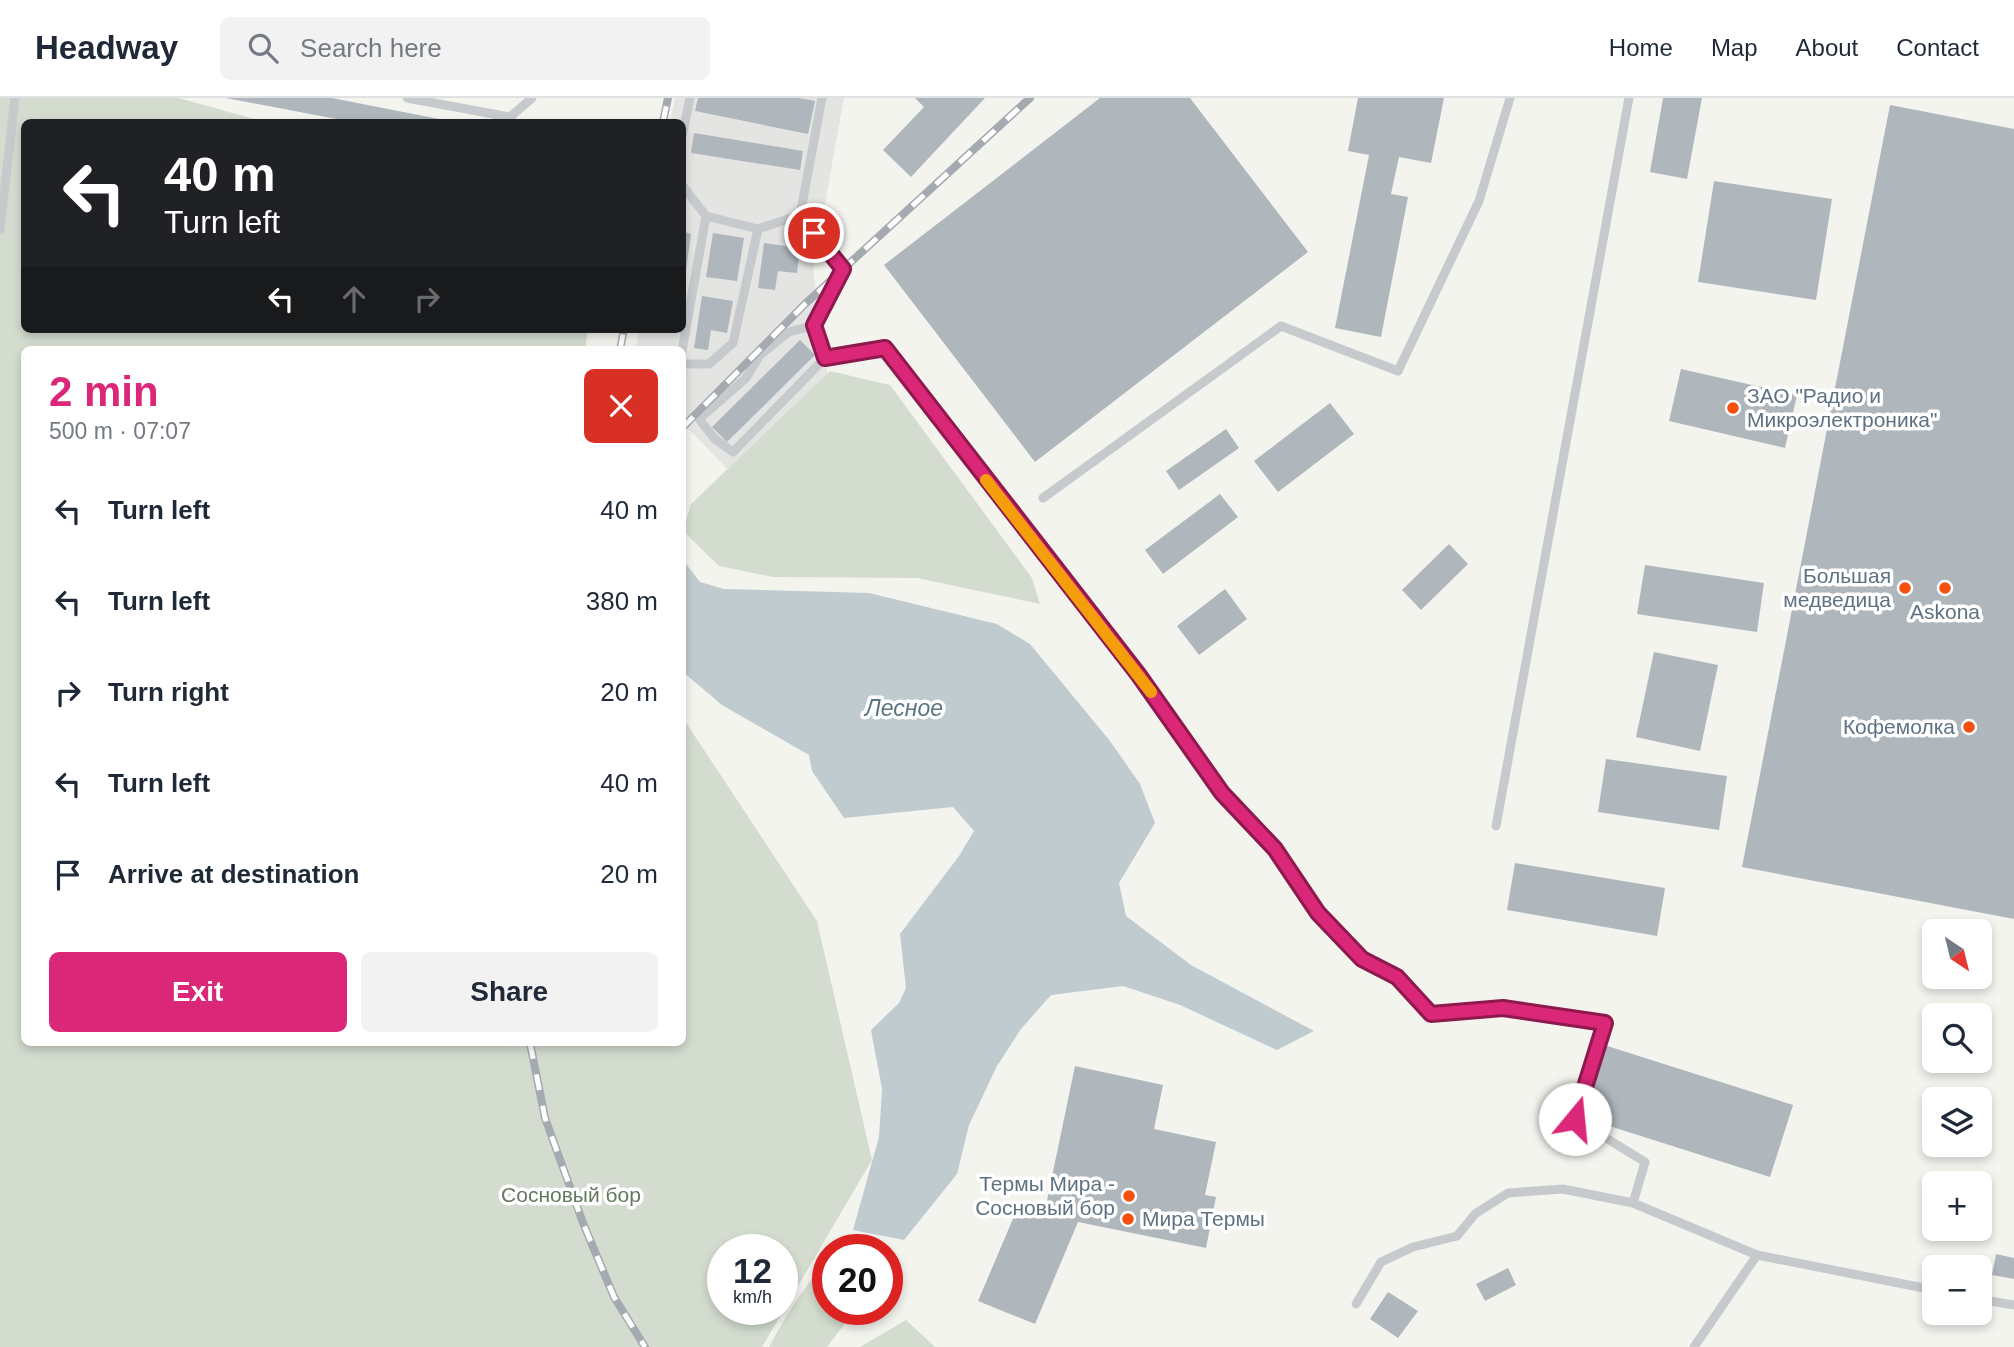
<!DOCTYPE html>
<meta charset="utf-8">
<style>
:root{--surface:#fff;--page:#f2f2f3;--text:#1f2937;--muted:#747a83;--line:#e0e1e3;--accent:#db2777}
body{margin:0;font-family:Helvetica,sans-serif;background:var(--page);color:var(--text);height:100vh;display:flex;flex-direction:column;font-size:26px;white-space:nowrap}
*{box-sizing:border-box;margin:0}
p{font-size:23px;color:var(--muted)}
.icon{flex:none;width:38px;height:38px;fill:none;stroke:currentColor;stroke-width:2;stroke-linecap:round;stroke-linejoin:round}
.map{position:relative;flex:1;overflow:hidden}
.drawer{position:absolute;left:21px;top:248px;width:665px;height:700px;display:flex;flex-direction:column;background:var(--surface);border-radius:10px;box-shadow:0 4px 10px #0003}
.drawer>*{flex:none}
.banner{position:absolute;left:21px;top:21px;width:665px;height:214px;border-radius:10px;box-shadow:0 4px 10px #0003;background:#202124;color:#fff;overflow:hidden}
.needle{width:46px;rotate:145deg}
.buttons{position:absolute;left:1922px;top:821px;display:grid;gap:14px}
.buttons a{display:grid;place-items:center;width:70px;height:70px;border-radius:10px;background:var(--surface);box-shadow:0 4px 10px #0003;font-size:35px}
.speed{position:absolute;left:707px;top:1136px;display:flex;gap:14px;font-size:35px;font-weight:700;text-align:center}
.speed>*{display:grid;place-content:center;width:91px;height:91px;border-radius:50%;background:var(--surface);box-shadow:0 4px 10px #0003;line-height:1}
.speed small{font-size:18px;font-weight:400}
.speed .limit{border:10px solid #d22;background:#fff;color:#111}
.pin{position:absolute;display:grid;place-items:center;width:60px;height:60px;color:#fff;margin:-30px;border:4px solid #fff;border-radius:50%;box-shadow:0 2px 7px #0007}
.me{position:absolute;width:77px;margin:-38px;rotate:17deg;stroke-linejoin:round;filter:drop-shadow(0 0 5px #0008)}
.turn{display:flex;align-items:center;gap:24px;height:147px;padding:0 28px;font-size:32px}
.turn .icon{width:91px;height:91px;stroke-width:2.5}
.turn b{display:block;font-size:49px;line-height:60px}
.lanes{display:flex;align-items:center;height:66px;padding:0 28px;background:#0003;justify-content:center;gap:35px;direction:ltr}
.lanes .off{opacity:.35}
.round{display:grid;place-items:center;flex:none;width:74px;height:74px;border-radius:10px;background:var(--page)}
.head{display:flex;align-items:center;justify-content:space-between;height:119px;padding:0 28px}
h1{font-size:42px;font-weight:700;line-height:52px;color:var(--accent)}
.primary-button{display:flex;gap:14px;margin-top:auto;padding:14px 28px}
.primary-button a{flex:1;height:80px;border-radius:10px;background:var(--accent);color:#fff;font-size:28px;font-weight:700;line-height:80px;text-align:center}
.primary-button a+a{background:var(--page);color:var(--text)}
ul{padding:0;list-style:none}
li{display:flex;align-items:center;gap:21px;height:91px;padding:0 28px}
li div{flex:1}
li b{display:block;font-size:26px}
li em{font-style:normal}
header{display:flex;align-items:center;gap:42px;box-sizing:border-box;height:98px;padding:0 35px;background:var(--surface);border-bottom:2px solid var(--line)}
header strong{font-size:33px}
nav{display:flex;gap:38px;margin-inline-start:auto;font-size:24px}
.search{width:490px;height:63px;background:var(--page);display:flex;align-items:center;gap:18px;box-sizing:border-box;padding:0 24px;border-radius:10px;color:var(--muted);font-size:26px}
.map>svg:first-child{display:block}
.built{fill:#e4e5e3}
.green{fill:#d4dccf;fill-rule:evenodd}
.water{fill:#c0cbd0}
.building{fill:#afb7bc}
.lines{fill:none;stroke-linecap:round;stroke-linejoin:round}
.service{stroke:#c7cacd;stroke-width:9}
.rail-casing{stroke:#a4aaaf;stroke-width:8}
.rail{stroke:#fff;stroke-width:5;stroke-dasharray:16;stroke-linecap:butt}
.route-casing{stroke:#8e194d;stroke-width:18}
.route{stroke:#db2777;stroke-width:12}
.slow{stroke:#f59e0b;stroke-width:12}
.poi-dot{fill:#f54e0e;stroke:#fff;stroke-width:2.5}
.labels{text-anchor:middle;stroke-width:7;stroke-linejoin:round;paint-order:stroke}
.poi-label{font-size:21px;fill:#5f7283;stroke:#fff;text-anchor:end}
.park-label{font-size:21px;fill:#637a5f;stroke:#fff}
.water-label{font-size:23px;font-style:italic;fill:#5b7582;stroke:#fff}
</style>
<header>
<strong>Headway</strong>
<div class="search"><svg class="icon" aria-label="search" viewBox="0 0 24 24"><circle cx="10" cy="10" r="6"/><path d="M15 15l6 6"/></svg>Search here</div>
<nav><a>Home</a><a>Map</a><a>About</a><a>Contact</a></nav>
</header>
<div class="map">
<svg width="2014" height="1249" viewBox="0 0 2014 1249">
<rect width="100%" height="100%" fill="#f4f4ef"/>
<polygon class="built" points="675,0 844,0 813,172 830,295 727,371 683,325 682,252 636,252 639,231 682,231 682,24 670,24"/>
<g class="green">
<path d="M0 0H179L265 24H24V231H588L585 252H24V945H682L683 620 817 823 872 1062 762 1249H0ZM723 1152H782V1211H723Z"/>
<polygon points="830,273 890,287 1032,480 1040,506 917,480 773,479 719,468 683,433 691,406"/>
<path d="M828 1162V1211H856L827 1249H769C786 1217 804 1188 828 1162Z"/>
<polygon points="906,1222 935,1249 860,1249"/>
</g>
<polygon class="water" points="683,462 700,484 724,491 869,495 997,526 1030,546 1110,643 1140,686 1155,725 1119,785 1126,818 1191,867 1314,933 1277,952 1180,907 1123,888 1051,897 1021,931 997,968 969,1027 957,1076 904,1142 853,1132 879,1039 882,991 871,932 899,905 906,890 900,836 959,758 974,733 953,709 844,720 812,673 809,657 722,607 683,574"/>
<g class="building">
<polygon points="226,0 332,0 454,24 352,24"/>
<polygon points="698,0 799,0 815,3 808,36 695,13"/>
<polygon points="915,0 985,0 911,79 883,52 924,9"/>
<polygon points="1100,0 1190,0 1308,154 1035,364 884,167"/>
<polygon points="1358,0 1444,0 1431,65 1399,59 1391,96 1408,99 1381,239 1335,230 1369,57 1348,53"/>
<polygon points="1663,0 1702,0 1687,81 1650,74"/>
<polygon points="1890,7 2014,31 2014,821 1742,769"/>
<polygon points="694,35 803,53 800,72 691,55"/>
<polygon points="1714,83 1832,101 1816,202 1698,184"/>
<polygon points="682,133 691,136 685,179 682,179"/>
<polygon points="713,135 744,140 737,183 706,179"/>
<polygon points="764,145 800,150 797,175 778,173 775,192 758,190"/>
<polygon points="702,198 733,203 727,235 711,232 708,252 694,250"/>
<polygon points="800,242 815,257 727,344 712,329"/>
<polygon points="1681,271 1797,297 1785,350 1669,323"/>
<polygon points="1330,305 1354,336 1278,394 1254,363"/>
<polygon points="1226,331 1239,350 1179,392 1166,373"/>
<polygon points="1220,396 1238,419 1163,476 1145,452"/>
<polygon points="1449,446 1468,466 1421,512 1402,492"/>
<polygon points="1645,467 1764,485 1757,534 1637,516"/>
<polygon points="1225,491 1247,521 1199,557 1177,528"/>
<polygon points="1654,554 1718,567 1700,653 1636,639"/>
<polygon points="1606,661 1727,678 1719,732 1598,714"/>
<polygon points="1515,765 1665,790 1657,838 1507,812"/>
<polygon points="1604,947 1793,1007 1770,1079 1581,1019"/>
<polygon points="1075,968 1163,987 1154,1031 1216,1044 1205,1097 1216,1099 1206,1150 1078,1124 1035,1226 978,1203 1021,1102 1045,1112"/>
<polygon points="1996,1156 2014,1160 2014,1181 1992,1177"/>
<polygon points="1508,1170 1516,1187 1485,1203 1476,1186"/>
<polygon points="1388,1194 1418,1213 1398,1240 1370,1221"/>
</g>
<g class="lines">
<g class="service">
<polyline points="407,0 510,19 532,0"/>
<polyline points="822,0 800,117 843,171 815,227 825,260 885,250 1138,576 1222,695 1274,751 1318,815 1362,861 1397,879 1431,916 1503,910 1605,925 1575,1021 1645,1064 1633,1105 1757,1157"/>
<polyline points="682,39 690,0"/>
<polyline points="682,87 706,118 758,131 800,117"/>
<polyline points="0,132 15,0"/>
<polyline points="815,227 789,234 760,257 746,280 699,321 715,341 733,354 825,260"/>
<polyline points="682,253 706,118"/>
<polyline points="682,266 709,266 733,245 758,131"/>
<polyline points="1043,400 1281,228 1398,273 1479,103 1510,0"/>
<polyline points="1496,728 1629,0"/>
<polyline points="1979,1201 2014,1207"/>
<polyline points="1356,1206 1381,1164 1413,1149 1457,1138 1475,1116 1508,1095 1563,1091 1633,1105"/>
<polyline points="1694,1249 1757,1157 1934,1192"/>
</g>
<defs>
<g id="rail">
<polyline points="663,24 668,0"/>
<polyline points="620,252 624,231"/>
<polyline points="682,330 805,206 1030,0"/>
<polyline points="530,945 545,1020 583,1125 614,1199 645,1249"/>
</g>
</defs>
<use href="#rail" class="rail-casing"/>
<use href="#rail" class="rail"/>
</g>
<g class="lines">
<defs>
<polyline id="route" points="814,135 843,171 814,227 825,260 885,250 1138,576 1222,695 1275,751 1318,815 1362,861 1397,879 1431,916 1503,910 1605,925 1575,1021"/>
</defs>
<use href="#route" class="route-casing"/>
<use href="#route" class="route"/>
<polyline class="slow" points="986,382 1151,594"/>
</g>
<g class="poi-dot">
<circle cx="1733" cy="310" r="7"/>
<circle cx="1905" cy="490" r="7"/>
<circle cx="1945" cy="490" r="7"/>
<circle cx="1969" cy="629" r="7"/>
<circle cx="1129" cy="1098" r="7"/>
<circle cx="1128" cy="1121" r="7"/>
</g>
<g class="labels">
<g class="poi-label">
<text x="1747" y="305" text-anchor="start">ЗАО "Радио и<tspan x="1747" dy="24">Микроэлектроника"</tspan></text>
<text x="1891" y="485">Большая<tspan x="1891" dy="24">медведица</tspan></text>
<text x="1945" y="521" text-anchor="middle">Askona</text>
<text x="1955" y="636">Кофемолка</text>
<text x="1115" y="1093">Термы Мира -<tspan x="1115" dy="24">Сосновый бор</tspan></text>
<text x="1142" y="1128" text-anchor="start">Мира Термы</text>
</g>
<g class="park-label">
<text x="571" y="1104">Сосновый бор</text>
</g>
<g class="water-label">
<text x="904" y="618">Лесное</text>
</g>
</g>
</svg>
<div class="buttons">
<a><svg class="needle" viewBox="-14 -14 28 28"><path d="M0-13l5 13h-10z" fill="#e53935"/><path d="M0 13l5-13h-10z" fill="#747a83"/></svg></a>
<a><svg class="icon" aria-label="search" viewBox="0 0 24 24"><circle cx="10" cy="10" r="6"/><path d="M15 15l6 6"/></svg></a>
<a><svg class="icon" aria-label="layers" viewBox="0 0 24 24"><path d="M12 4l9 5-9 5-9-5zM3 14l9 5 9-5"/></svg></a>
<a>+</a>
<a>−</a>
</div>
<div class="speed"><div>12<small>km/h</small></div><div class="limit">20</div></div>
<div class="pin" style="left:814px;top:135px;background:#d93025"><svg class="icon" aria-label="arrive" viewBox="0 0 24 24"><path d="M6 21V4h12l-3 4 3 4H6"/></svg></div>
<svg class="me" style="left:1575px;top:1021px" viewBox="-20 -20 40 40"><circle r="19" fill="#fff"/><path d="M0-13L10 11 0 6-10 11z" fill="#db2777"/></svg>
<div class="banner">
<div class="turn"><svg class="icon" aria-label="left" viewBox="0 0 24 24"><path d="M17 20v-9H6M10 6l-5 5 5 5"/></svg><div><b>40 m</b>Turn left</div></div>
<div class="lanes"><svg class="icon" aria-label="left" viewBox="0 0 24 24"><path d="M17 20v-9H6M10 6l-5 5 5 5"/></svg><svg class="icon off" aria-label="ahead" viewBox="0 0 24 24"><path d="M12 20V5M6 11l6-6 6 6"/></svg><svg class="icon off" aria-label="right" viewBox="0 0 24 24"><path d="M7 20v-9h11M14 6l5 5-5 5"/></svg></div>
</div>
<section class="drawer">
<div class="head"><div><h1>2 min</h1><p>500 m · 07:07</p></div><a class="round" style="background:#d93025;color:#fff"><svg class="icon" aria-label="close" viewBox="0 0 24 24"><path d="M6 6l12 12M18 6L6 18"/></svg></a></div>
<ul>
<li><svg class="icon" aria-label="left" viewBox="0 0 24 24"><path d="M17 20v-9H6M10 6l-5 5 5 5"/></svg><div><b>Turn left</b></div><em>40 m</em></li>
<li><svg class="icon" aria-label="left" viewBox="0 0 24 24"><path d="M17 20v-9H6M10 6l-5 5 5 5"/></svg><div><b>Turn left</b></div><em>380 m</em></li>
<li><svg class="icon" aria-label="right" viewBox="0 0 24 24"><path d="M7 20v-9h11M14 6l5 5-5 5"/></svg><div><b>Turn right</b></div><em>20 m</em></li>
<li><svg class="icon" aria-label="left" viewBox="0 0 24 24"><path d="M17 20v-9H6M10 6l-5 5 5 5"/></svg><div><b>Turn left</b></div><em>40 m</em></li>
<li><svg class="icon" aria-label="arrive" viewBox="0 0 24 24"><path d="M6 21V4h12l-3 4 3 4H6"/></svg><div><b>Arrive at destination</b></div><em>20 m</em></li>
</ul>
<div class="primary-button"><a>Exit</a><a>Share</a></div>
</section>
</div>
